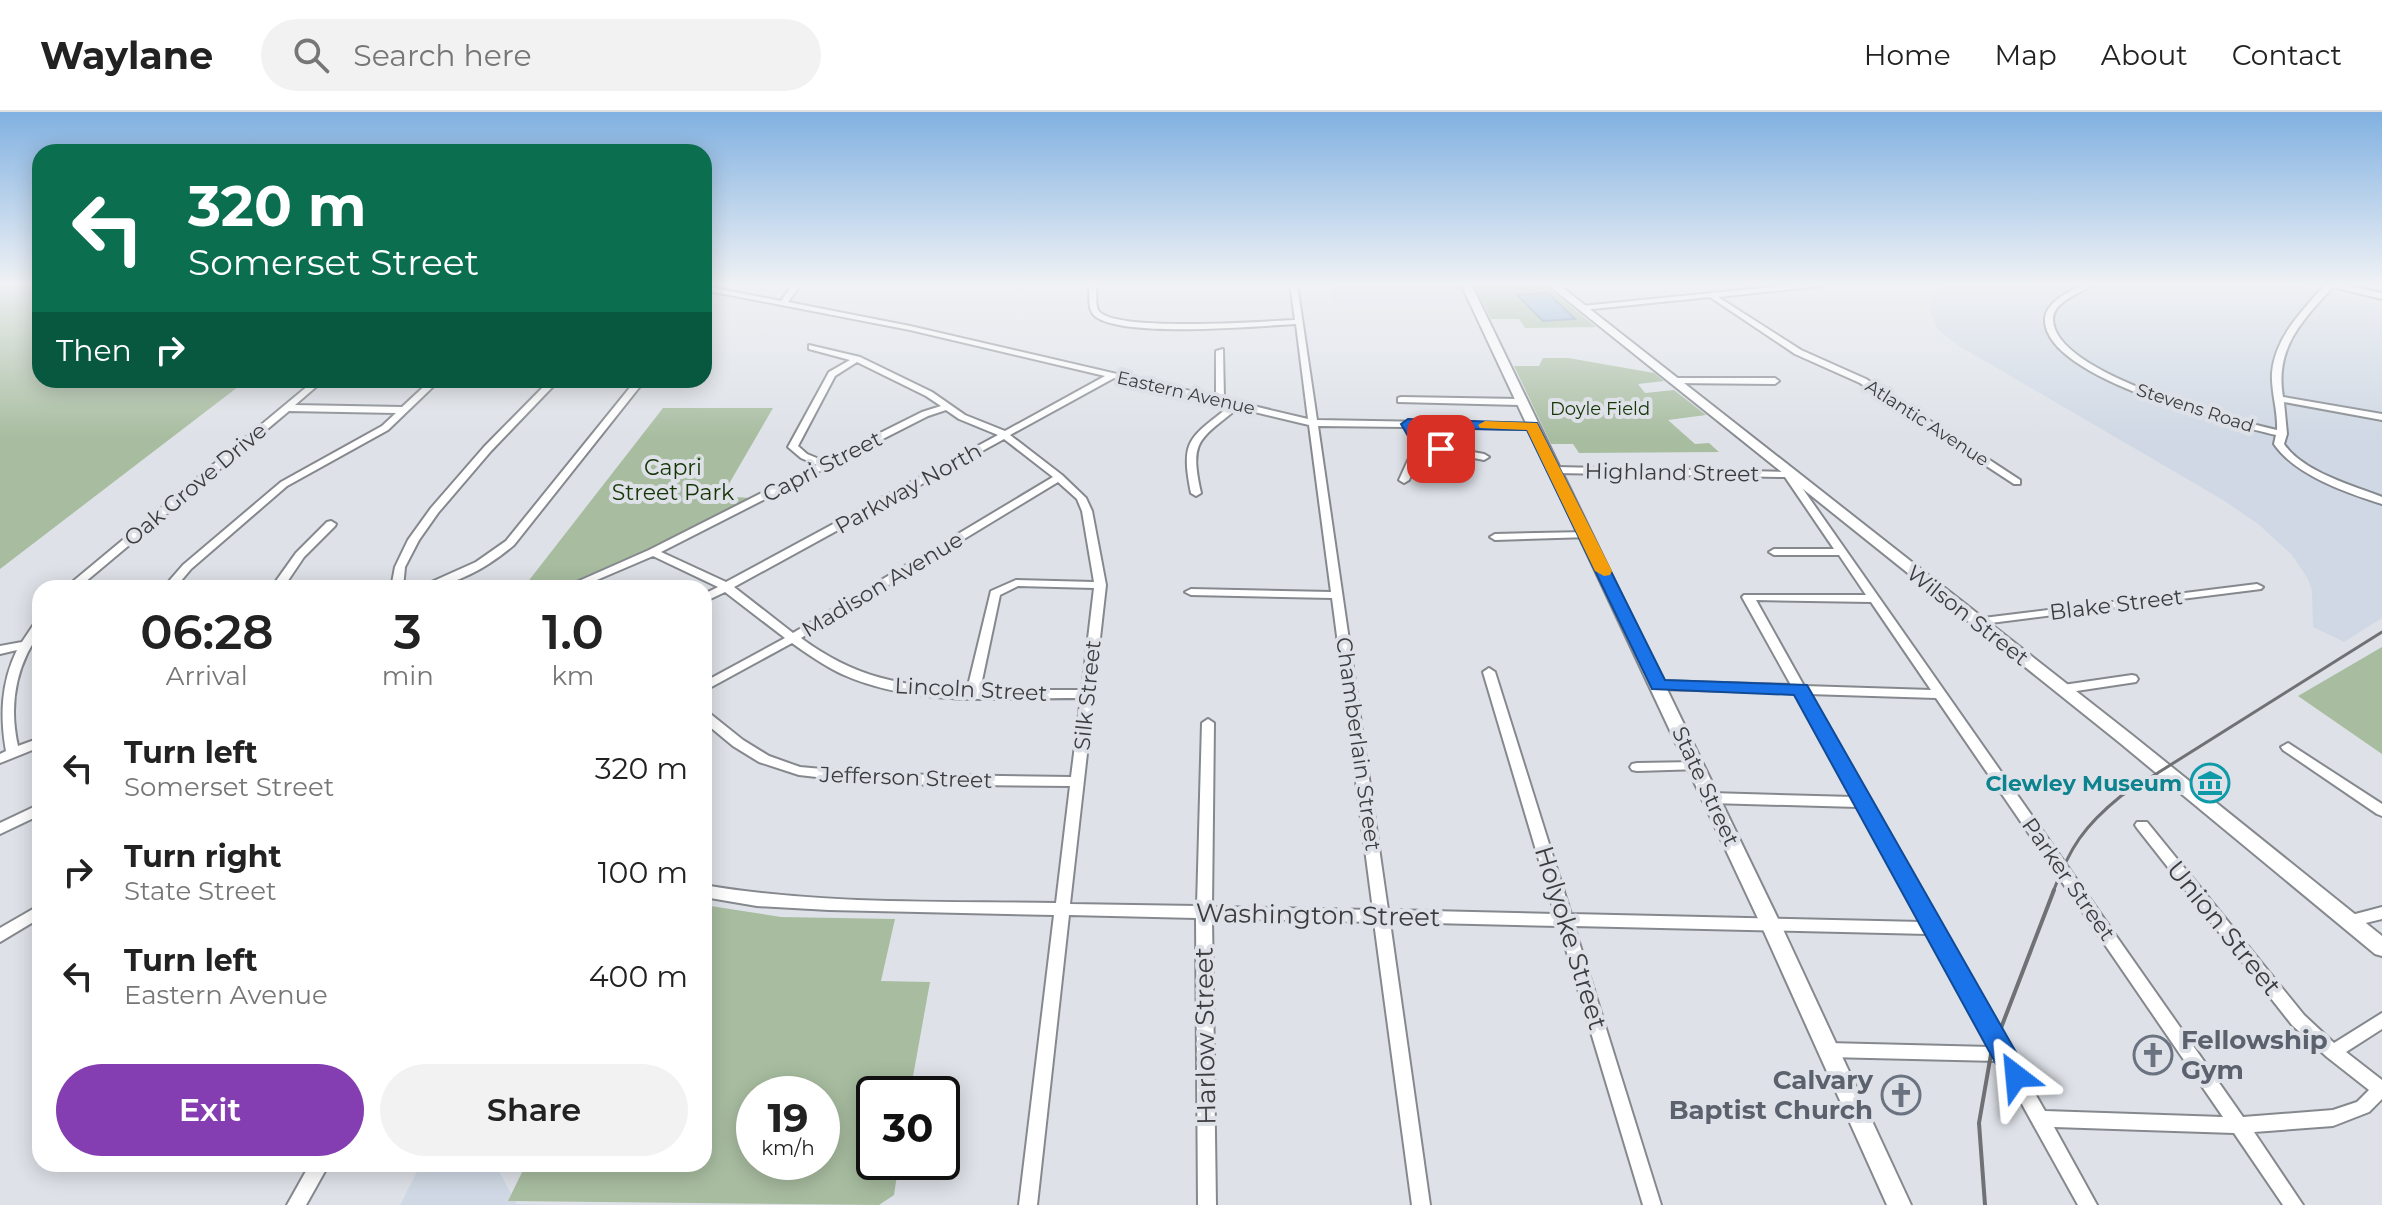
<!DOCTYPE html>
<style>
:root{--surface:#fff;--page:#f2f2f2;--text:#222;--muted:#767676;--line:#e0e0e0;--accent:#843eb1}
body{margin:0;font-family:Montserrat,sans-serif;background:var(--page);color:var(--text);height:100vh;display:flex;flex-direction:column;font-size:30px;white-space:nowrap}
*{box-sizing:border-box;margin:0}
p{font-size:26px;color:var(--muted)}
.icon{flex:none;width:44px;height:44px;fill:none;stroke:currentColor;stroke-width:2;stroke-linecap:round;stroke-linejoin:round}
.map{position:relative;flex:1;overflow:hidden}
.panel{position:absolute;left:32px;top:468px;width:680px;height:592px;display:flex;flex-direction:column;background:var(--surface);border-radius:24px;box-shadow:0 4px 20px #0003}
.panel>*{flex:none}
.top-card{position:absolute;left:32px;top:32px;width:680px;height:244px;border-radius:24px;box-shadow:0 4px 20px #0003;background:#0b6e4f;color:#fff;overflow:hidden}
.speed{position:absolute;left:736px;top:964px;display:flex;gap:16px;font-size:40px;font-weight:700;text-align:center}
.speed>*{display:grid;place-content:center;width:104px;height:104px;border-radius:50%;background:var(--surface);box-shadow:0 4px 20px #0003;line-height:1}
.speed small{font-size:20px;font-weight:400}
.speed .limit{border:4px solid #111;border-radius:12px;background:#fff;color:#111}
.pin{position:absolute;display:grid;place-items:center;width:68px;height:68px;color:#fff;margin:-34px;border-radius:16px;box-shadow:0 4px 12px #0006}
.me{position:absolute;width:88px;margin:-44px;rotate:331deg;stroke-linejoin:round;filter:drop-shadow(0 0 6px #0008)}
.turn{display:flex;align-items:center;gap:28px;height:168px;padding:0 24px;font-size:36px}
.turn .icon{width:104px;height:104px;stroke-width:2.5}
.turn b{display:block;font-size:56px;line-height:68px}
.then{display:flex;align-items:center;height:76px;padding:0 24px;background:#0003;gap:16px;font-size:30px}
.eta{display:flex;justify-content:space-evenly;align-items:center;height:136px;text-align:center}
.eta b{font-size:48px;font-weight:600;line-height:56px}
.button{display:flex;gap:16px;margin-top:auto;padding:16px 24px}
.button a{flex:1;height:92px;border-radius:48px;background:var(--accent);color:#fff;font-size:32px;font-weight:600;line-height:92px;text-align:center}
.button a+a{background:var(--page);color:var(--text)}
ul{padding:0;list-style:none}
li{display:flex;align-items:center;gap:24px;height:104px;padding:0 24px}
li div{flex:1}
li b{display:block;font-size:30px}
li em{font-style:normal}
header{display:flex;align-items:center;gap:48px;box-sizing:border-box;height:112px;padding:0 40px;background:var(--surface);border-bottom:2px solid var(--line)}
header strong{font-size:38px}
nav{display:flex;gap:44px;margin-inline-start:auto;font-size:28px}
.search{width:560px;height:72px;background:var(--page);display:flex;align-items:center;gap:20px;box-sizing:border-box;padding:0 28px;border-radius:44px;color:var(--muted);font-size:30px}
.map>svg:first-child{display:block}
.built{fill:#cfd8e4}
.green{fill:#a8bda0;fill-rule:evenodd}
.water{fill:#88add7;stroke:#718ba9;stroke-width:2}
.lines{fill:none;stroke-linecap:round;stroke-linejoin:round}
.minor-casing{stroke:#85898e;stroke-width:4}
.major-casing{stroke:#85898e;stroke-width:4}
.highway-casing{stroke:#85898e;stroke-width:4}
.minor{fill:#fff;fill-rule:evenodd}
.major{fill:#fff;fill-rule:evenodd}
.highway{fill:#fff;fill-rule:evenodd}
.rail-far1{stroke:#6f7174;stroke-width:3}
.rail{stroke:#6f7174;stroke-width:4}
.minor-bridge-casing{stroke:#85898e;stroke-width:11;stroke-linecap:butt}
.minor-bridge{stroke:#fff;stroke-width:8}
.route{fill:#1a73e8;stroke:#114b97;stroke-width:2}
.slow{fill:#f59e0b}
.labels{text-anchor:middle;stroke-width:8;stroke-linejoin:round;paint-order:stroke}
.far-street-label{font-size:18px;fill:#3b3d3f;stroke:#dee2e8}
.far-park-label{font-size:18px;fill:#153505;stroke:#dee2e8}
.street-label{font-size:22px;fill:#3b3d3f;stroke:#dee2e8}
.park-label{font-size:22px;fill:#153505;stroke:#dee2e8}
.culture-label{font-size:22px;font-weight:bold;fill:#0d838f;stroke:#dee2e8;text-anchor:end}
.near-street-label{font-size:26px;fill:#3b3d3f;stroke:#dee2e8}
.near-worship-label{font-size:26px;font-weight:bold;fill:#5b616d;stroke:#dee2e8;text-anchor:start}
</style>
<header>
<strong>Waylane</strong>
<div class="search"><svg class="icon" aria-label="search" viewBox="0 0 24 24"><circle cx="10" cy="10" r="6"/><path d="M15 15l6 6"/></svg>Search here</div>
<nav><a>Home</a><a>Map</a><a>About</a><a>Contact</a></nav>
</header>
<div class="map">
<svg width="2382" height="1093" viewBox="0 0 2382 1093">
<rect width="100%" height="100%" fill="#dee2e8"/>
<g class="built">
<polygon points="1331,172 1459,172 1469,195 1334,195"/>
<polygon points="1947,172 2289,172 2382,193 2382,506 2344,530 2313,515 2312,479 2308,467 2292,443 2258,412 2223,388 1961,235 1938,218 1928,193 1934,180"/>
<polygon points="419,1056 497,1056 517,1092 559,1093 400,1093"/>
</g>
<g class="green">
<polygon points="0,172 40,172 40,268 247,268 0,457"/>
<polygon points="1474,172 1543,172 1596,215 1525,216 1519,207 1491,207"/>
<polygon points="1543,246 1568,246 1654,261 1664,269 1638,272 1645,281 1674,278 1706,303 1668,308 1695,332 1709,331 1719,340 1579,341 1573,332 1551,332 1514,254 1539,254"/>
<polygon points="663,296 773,296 722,384 751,386 647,439 560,476 523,476"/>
<polygon points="2382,535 2382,642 2298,584"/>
<path d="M704 793 781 805 895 807 881 869 930 870 912 970 916 971 913 982H874V1050H899L894 1083 879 1093 508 1089 526 1052H704ZM754 982H822V1050H754Z"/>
</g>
<polygon class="water" points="1548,181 1575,207 1543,209 1517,183"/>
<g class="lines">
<defs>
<g id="minor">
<path d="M793 172H801L788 190 910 214 1216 285V239L1223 237 1224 287 1308 307 1296 212C1254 214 1128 226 1096 205 1087 198 1090 186 1089 176L1085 172 1096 173C1097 180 1095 191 1098 198 1112 221 1265 209 1295 208L1290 172H1297L1317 308 1535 312 1537 314 1532 317 1414 315 1423 331 1484 342 1489 345 1484 348 1423 336 1409 368 1404 371 1399 368 1415 333 1405 315 1318 314 1388 798 1555 802 1483 560 1489 556 1495 560 1571 802 1922 810 1858 695 1710 691 1705 689 1703 686 1705 683 1710 681 1853 685 1795 581 1659 577 1653 573 1659 569 1791 573 1742 485 1744 483H1866L1839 443H1774L1769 440 1774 437H1834L1785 365 1555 361 1550 358 1555 355 1791 360 2243 1005 2333 998 2357 990 2369 978 2327 945 2292 913 2137 716 2135 713 2137 710H2147L2304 903 2334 931 2382 901V917L2346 940 2382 968V987L2369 1000 2333 1014 2254 1020 2303 1093H2283L2234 1021 2054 1015 2097 1093H2078L1998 949 1827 945 1821 943 1819 938 1821 933 1827 931 1991 935 1928 822 1574 814 1661 1093H1643L1559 814 1390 810 1430 1093H1412L1374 810 1212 806 1216 1093H1198L1196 806 1069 803 1037 1093H1019L1054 803 829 798 757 794 704 785V773C820 793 939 789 1056 791L1070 674 878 672 799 663 759 650 733 634 704 610V599L708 600 743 628 769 644 800 655 878 662 1071 665 1081 586C1003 586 917 595 844 563 826 555 809 543 792 531L704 579V570L785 526 725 480 704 490V482L718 475 653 444 578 476H563L649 438 817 353 801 346 788 335 829 260 850 248 809 237V233L860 245 932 280 965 303 1005 319 1105 264 910 218 704 178V174L781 189ZM857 250 926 284 941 294 922 300 824 349 807 342 798 334 835 264ZM1114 266 1230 294C1190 326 1180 327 1191 381L1196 384 1201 381C1189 328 1199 328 1238 296L1309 313 1331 480 1191 477 1185 480 1191 483 1332 486 1373 798 1212 795 1214 611 1208 607 1202 611 1197 794 1070 792 1106 473 1092 399 1086 386 1062 363 1010 323ZM946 298 959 307 998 323 726 470 661 440 928 304ZM1004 327 1053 365 793 521 734 475ZM1058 370 1077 387 1082 399 1094 470 1016 468 991 479 967 578C901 574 855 566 801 526ZM1018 474 1094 476 1082 578H980L1000 483ZM1756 488 1871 490 1931 578 1804 574ZM1808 582 1936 586 2223 1005 2045 999Z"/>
<polygon points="1802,172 1824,172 1820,174 1718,185 1801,238 1866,267 2020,368 2020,372 2014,372 1860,271 1795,242 1710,185 1582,198 1578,196 1582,194"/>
<path d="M2085 172H2094C2083 180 2053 189 2053 207 2053 262 2233 308 2277 318 2278 299 2271 280 2272 261 2275 226 2301 200 2323 175H2329V179C2299 212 2275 238 2283 285L2382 302V308L2284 290 2287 322 2284 332C2303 360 2352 373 2382 385V392C2347 381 2295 363 2274 332L2276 323C2230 312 2043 266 2045 207 2046 189 2072 178 2085 172Z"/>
<polygon points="1675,266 1775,266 1779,269 1775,272 1672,271 1672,267"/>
<polygon points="315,268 324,268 295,293 402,295 431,268 440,268 388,318 287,374 191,457 175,476 163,476 183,453 281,370 382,314 396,301 289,299 78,476 65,476"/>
<polygon points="550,268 559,268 491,339 438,401 419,428 405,455 403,476 391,476 395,455 408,428 431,396 484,335"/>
<path d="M636 268H645L514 433C488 455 453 476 418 476L476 450 506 429Z"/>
<polygon points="1401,285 1520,287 1524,290 1520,293 1398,290 1398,286"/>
<polygon points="331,409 336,412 335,414 304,445 283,476 271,476 296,441 327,410"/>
<polygon points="1586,420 1591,423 1590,425 1495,428 1490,425 1495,422"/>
<polygon points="2257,472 2263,475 2261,477 1975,513 1969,510 1975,507"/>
<path d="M40 508C40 524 34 528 27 542 13 571 11 603 18 634L40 626V635L0 651V642L6 639C0 604 1 571 17 538L0 542V534L22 530 36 509Z"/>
<polygon points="2132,563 2136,564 2138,567 2136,570 2063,581 2057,577 2063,573"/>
<polygon points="2288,631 2382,692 2382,704 2377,702 2283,638 2281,635"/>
<polygon points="1696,650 1701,651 1703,654 1701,657 1637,659 1632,658 1630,655 1632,652 1637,651"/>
<polygon points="40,692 40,703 0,722 0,711"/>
<polygon points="40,793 40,806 0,830 0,816"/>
<polygon points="2382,795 2382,807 2349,815 2344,813 2341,809 2344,805"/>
<polygon points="310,1052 329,1052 306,1093 287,1093"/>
</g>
<g id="major">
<polygon points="1461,172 1471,172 1781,813 1911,1093 1887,1093 1761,813"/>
<polygon points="1547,172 1558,172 2132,623 2382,824 2382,844 2375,842 2120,631"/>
</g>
<polygon id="highway" points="2320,172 2340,172 2382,181 2382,187"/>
</defs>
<use href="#minor" class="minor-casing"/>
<use href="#major" class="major-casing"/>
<use href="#highway" class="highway-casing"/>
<use href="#minor" class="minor"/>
<use href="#major" class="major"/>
<use href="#highway" class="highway"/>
<path class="rail-far1" d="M2053 780C2070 735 2084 714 2121 684L2382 520"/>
<polyline class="rail" points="1985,1093 1979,1011 1991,942 2054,778"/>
<defs>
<polyline id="minor-bridge" points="2326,177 2329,172"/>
</defs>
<use href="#minor-bridge" class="minor-bridge-casing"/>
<use href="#minor-bridge" class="minor-bridge"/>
</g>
<linearGradient id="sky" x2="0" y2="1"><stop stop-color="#81b1e1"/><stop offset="0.53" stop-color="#f0f2f5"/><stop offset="1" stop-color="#f0f2f5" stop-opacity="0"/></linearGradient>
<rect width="2382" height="325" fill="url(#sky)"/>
<polygon class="route" points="1408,307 1537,311 1665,568 1807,573 2025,956 2029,964 2025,972 2016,975 2007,972 1794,583 1652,577 1527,318 1417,316 1425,330 1446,334 1449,337 1441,342 1415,336 1401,312"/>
<polygon class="slow" points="1485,309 1537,311 1612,459 1610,463 1604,464 1595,459 1527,318 1480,316 1478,313"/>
<defs>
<symbol id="museum-ring" viewBox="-11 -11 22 22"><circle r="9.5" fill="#dee2e8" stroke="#0f9aa8" stroke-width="1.5"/><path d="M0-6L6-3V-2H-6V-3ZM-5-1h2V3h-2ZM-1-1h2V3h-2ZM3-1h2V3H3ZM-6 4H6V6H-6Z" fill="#0f9aa8"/></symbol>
<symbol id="church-ring" viewBox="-11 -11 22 22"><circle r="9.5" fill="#dee2e8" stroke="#6b7280" stroke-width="1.5"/><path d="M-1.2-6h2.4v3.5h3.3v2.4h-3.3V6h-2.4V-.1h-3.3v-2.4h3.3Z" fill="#6b7280"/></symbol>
</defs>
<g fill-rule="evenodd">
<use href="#museum-ring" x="2188" y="649" width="44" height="44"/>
<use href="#church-ring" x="2131" y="921" width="44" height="44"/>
<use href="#church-ring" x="1879" y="961" width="44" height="44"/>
</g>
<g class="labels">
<g class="far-street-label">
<text transform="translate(1186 281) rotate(13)" y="6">Eastern Avenue</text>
<text transform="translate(2195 296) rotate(18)" y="6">Stevens Road</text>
<text transform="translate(1927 311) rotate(33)" y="6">Atlantic Avenue</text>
</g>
<g class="far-park-label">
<text x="1600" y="303">Doyle Field</text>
</g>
<g class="street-label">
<text transform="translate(822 354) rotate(-27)" y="8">Capri Street</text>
<text transform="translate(1672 360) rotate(1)" y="8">Highland Street</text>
<text transform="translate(195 372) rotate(-40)" y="8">Oak Grove Drive</text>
<text transform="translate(908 376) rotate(-29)" y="8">Parkway North</text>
<text transform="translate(882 472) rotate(-31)" y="8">Madison Avenue</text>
<text transform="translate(2116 492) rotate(-7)" y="8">Blake Street</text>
<text transform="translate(1968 503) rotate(38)" y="8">Wilson Street</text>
<text transform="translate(971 577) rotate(3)" y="8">Lincoln Street</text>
<text transform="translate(1087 583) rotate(-84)" y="8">Silk Street</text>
<text transform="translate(1359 632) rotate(82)" y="8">Chamberlain Street</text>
<text transform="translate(906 665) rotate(2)" y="8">Jefferson Street</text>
<text transform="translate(1706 674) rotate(65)" y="8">State Street</text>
<text transform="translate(2069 767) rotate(55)" y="8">Parker Street</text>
</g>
<g class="park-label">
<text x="673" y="363">Capri<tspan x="673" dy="25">Street Park</tspan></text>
</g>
<g class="culture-label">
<text x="2182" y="679">Clewley Museum</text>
</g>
<g class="near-street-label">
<text transform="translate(1318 803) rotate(1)" y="9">Washington Street</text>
<text transform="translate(2224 816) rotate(51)" y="9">Union Street</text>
<text transform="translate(1571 826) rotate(73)" y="9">Holyoke Street</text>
<text transform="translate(1205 924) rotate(-91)" y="9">Harlow Street</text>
</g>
<g class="near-worship-label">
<text x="2181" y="937">Fellowship<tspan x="2181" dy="30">Gym</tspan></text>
<text x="1873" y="977" text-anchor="end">Calvary<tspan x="1873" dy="30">Baptist Church</tspan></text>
</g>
</g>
</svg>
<div class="speed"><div>19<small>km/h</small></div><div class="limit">30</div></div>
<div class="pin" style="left:1441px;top:337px;background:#d93025"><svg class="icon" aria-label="arrive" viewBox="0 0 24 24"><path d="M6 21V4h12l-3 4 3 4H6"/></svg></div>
<svg class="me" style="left:2016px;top:964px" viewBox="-20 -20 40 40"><path d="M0-17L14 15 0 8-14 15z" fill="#1a73e8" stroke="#fff" stroke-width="4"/></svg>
<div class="top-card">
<div class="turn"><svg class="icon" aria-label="left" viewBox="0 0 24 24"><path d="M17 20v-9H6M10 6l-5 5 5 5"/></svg><div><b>320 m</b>Somerset Street</div></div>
<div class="then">Then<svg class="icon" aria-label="right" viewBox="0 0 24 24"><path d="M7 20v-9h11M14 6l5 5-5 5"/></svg></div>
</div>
<section class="panel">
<div class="eta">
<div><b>06:28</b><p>Arrival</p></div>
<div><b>3</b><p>min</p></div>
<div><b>1.0</b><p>km</p></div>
</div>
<ul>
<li><svg class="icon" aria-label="left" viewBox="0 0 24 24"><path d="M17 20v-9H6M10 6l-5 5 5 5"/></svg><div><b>Turn left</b><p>Somerset Street</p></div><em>320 m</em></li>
<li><svg class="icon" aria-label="right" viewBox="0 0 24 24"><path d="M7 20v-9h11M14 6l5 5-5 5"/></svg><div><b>Turn right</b><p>State Street</p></div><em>100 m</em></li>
<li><svg class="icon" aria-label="left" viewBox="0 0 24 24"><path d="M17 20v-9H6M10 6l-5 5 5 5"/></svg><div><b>Turn left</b><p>Eastern Avenue</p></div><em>400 m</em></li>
</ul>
<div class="button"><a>Exit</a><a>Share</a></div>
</section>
</div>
